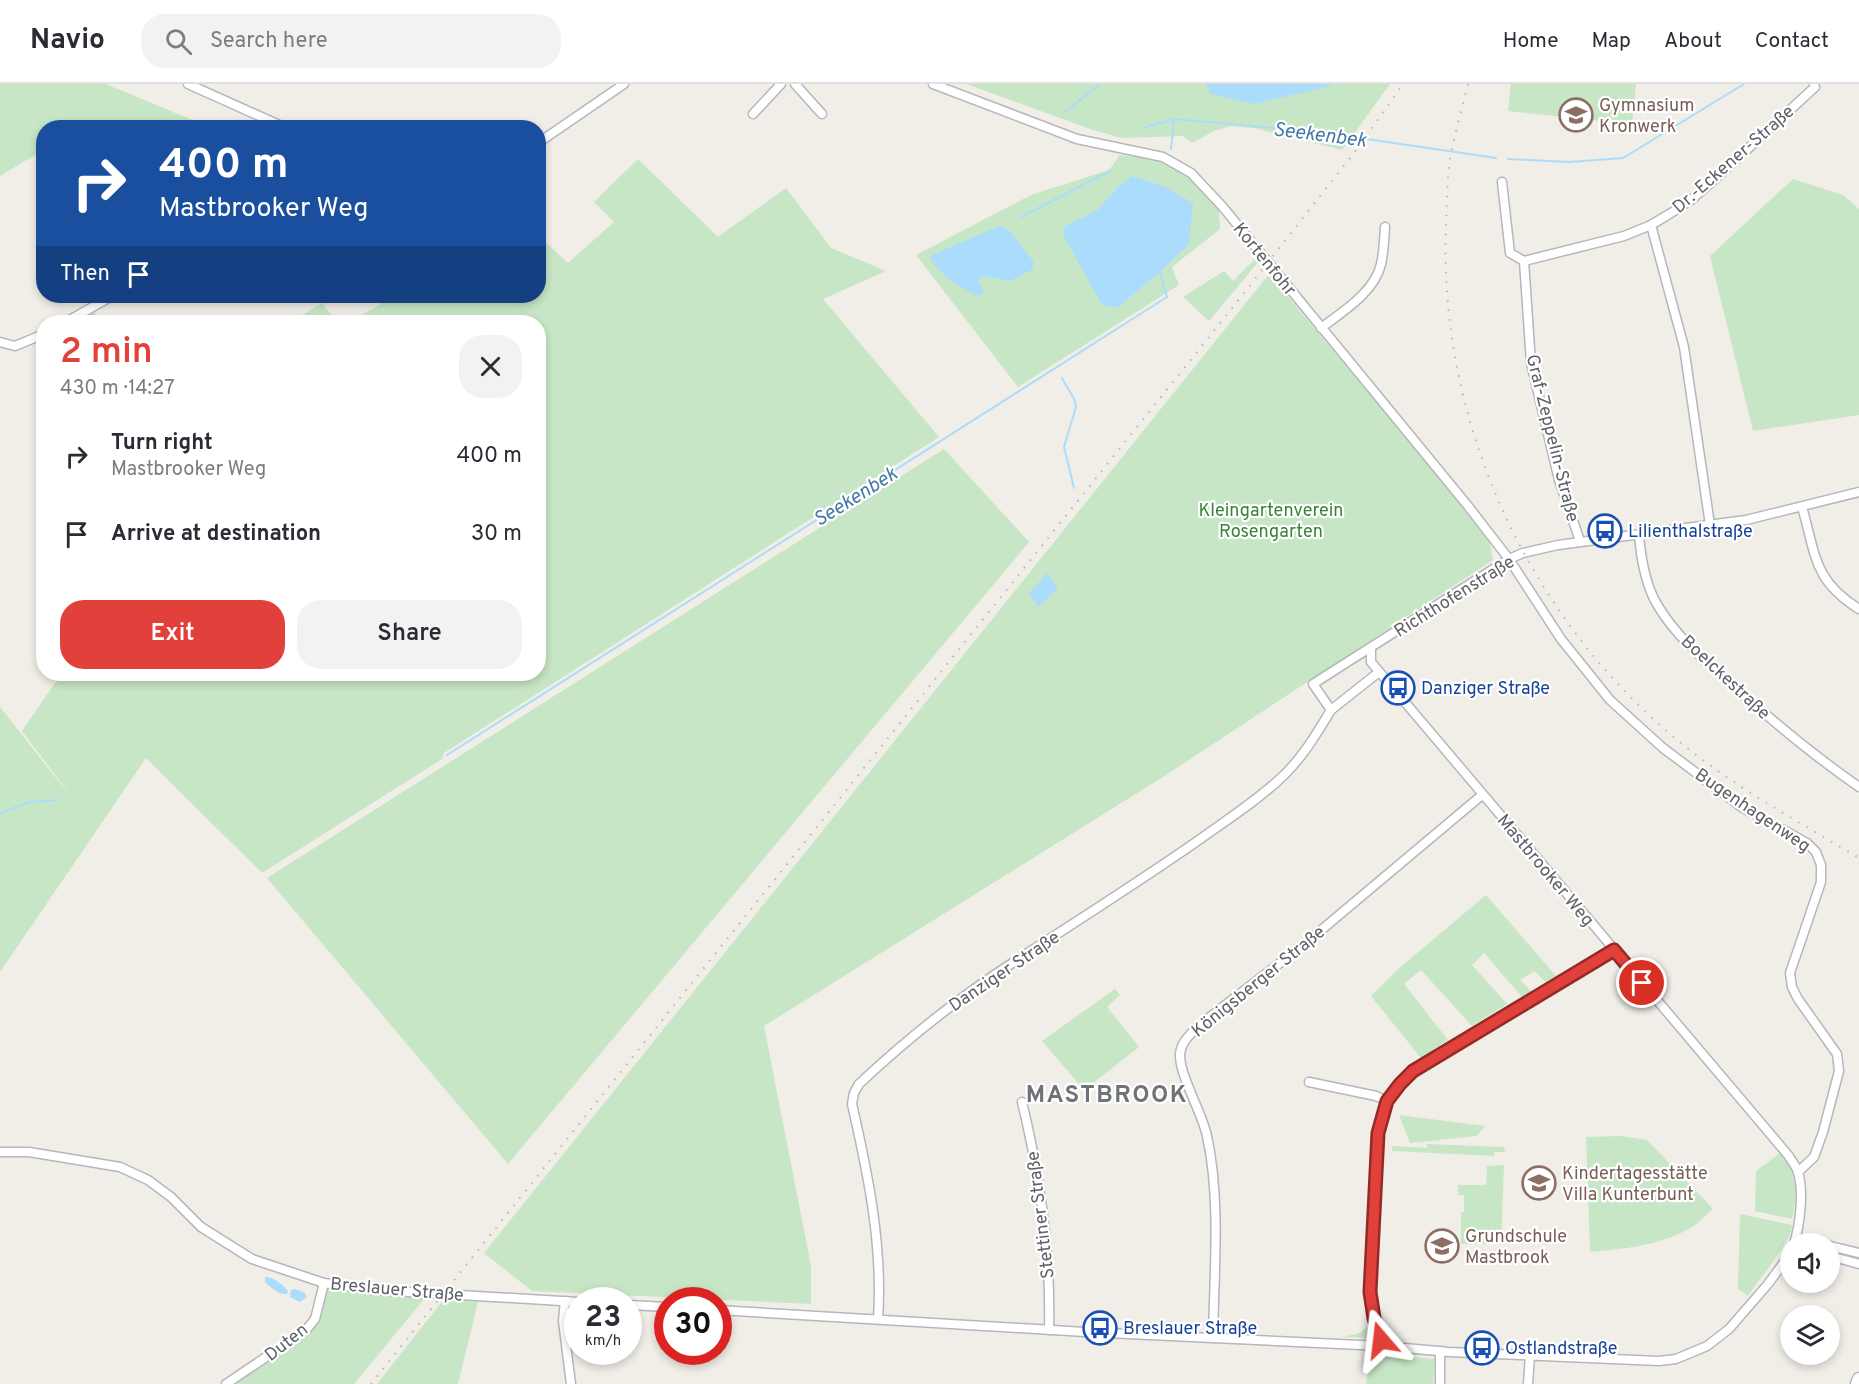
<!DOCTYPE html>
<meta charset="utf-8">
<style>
:root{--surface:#fff;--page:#f2f2f3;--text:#2b2b33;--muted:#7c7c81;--line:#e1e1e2;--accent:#e2403b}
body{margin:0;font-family:Overpass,sans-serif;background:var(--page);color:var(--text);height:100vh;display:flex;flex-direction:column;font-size:22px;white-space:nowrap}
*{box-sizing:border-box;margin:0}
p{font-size:20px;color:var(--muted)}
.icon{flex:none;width:33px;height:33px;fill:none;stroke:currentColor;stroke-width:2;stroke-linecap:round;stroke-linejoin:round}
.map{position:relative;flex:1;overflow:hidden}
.side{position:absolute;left:36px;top:231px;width:510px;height:366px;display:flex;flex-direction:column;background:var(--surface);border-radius:24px;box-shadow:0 3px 9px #0003}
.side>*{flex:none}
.top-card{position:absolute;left:36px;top:36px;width:510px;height:183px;border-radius:24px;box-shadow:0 3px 9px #0003;background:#1a4fa0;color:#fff;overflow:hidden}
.buttons{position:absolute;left:1780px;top:1149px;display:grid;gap:12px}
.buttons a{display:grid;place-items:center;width:60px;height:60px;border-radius:50%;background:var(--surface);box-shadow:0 3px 9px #0003;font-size:30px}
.speed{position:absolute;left:564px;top:1203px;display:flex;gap:12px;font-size:30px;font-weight:700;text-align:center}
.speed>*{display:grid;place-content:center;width:78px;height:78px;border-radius:50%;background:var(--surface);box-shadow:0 3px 9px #0003;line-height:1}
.speed small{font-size:15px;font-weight:400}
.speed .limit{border:9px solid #d22;background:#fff;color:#111}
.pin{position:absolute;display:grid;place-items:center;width:51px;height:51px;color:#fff;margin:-26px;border:3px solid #fff;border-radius:50%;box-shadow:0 2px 6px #0007}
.me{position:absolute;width:66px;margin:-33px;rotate:343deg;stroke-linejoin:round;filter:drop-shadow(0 0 4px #0008)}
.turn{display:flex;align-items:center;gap:21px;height:126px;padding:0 24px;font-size:27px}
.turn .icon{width:78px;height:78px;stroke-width:2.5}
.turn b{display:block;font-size:42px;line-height:51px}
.then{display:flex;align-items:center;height:57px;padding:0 24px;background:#0003;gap:12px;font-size:22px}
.round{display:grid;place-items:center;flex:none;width:63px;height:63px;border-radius:24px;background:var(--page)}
.overview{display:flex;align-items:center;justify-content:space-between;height:102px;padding:0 24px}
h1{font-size:36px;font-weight:600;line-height:45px;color:var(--accent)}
.button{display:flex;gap:12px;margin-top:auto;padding:12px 24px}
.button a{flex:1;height:69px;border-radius:24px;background:var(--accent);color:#fff;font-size:24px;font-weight:600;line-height:69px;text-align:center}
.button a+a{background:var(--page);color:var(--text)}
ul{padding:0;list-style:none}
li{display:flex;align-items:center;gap:18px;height:78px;padding:0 24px}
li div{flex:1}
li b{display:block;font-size:22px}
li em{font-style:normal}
header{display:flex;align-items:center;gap:36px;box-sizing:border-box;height:84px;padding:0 30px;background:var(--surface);border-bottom:2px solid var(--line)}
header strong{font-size:28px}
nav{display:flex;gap:33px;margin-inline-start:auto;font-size:21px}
.search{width:420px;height:54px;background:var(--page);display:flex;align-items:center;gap:15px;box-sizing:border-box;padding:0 21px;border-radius:24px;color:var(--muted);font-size:22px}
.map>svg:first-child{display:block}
.green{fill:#c7e6c5;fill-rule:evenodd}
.water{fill:#acdcfb}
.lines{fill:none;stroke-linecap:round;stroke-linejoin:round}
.stream{stroke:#acdcfb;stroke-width:2}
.street-casing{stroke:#b4b7bb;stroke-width:11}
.secondary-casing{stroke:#b5b9be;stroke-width:15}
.street{stroke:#fff;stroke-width:8}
.secondary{stroke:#fff;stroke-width:12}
.rail{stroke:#b5b6b7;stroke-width:2;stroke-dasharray:1.5 8;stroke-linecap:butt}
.route-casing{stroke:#932a26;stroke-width:15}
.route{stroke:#e2403b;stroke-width:10}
.labels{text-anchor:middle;stroke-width:4.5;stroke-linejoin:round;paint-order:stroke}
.education-label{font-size:18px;fill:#785e54;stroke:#fff;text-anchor:start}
.street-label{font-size:18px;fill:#5e6267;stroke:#fff}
.park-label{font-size:18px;fill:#398339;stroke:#fff}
.transit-label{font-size:18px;fill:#164399;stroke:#fff;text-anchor:start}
.water-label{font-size:20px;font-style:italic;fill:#4579a6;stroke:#fff}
.district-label{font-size:24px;font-weight:bold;letter-spacing:1.5px;fill:#6f7479;stroke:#fff}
</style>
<header>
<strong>Navio</strong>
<div class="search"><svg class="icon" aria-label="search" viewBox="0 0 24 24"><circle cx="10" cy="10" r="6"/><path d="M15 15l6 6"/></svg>Search here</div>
<nav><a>Home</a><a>Map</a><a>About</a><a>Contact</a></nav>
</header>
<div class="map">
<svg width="1859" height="1300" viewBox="0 0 1859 1300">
<rect width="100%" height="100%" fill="#f0eee7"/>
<g class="green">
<polygon points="0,0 106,0 209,43 44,44 43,66 0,92"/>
<polygon points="966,0 1390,0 1342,66 1254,44 1231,42 1214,47 1192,59 1183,52 1122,54 1093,46"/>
<polygon points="1511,0 1636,0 1632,40 1508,27"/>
<path d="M1120 71 1161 76 1188 91 1219 124 1220 145 1172 183 1179 201 1018 303 916 171 1031 111 1109 86ZM1118 103 1189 161 1159 189 1117 224 1065 142 1097 126ZM931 171 1010 197 983 192 978 197 980 202Z"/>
<polygon points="638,75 718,153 786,104 831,164 886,187 823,215 939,353 444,669 442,675 262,789 146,674 0,888 0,623 79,723 22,647 61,590 538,590 538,238 349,238 390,215 387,212 538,212 539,152 568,179 614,138 594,118"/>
<polygon points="1793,95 1843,111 1859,125 1859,331 1753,347 1710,172"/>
<polygon points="1256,174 1259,177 1209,237 1183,213 1224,187 1233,197"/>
<polygon points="1269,190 1489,453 1493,476 1166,691 764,942 811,1182 811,1220 532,1207 484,1169"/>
<polygon points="322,219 337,238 291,238"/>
<polygon points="92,225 102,238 66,238"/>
<polygon points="944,365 1029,458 508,1080 267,794"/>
<polygon points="1486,811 1556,892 1546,898 1534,887 1520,896 1532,908 1522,913 1484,869 1472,881 1507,920 1472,942 1421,886 1404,900 1448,956 1421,974 1371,912 1398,885"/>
<polygon points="1115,905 1120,911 1107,923 1139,963 1084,1006 1042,957"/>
<polygon points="1399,1031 1485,1042 1477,1052 1410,1059"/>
<path d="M1620 1052 1647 1056 1713 1125C1705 1132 1696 1142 1687 1146 1657 1162 1622 1165 1590 1168L1586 1053Z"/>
<polygon points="1427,1060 1504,1063 1505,1068 1494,1068 1494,1072 1392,1067 1392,1062 1427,1064"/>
<path d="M1780 1069C1798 1089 1798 1110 1792 1135L1755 1127 1756 1087Z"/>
<polygon points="1504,1081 1501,1160 1461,1160 1461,1128 1464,1128 1464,1111 1458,1111 1458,1101 1486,1101 1487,1082"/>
<path d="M1740 1130 1792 1141C1793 1155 1757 1198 1748 1212L1738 1205Z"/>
<polygon points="324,1199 429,1209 354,1300 226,1300 291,1257 315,1234"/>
<polygon points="444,1215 478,1218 458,1300 377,1300"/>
<polygon points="1372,1240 1375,1248 1374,1254 1344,1253 1359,1249"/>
<polygon points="1370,1270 1435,1275 1433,1300 1366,1300"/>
</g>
<g class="water">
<polygon points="1206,0 1332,0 1330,2 1254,20 1210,10"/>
<polygon points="1132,92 1163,102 1193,119 1189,161 1159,189 1117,224 1102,221 1063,151 1065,142 1097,126 1118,103"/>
<polygon points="1000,142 1008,145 1034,178 1032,186 1010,197 983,192 978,197 984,208 977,212 949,196 930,176 931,171"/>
<polygon points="1046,490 1048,490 1058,504 1041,521 1038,522 1029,510"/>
<path d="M265 1193C273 1193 283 1200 288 1207L287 1210C278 1211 272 1204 265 1198Z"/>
<polygon points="295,1205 305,1209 307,1213 300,1218 290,1213 291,1206"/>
</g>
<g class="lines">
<g class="stream">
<polyline points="1065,28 1100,0"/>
<polyline points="1143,44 1174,35"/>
<polyline points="1171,65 1174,35 1319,48 1496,74"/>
<polyline points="1508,75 1570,78 1623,74 1744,0"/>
<polyline points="1021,133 1110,87"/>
<polyline points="1062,294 1074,315 1076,323 1064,363 1074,404"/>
<polyline points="447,671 1167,213 1160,188"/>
<polyline points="0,729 30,718 59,716"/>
</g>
<defs>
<g id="street">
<polyline points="188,0 286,44"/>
<polyline points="795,0 822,30"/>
<polyline points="933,0 1077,55 1163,73 1191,89 1222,122 1468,422 1509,475 1561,555 1610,616 1663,664 1743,724 1807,759 1816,768 1821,781 1821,798 1790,889 1792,903 1798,915 1837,970 1839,987 1823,1048 1814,1073 1798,1088"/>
<polyline points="753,30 781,0"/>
<polyline points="538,59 624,0"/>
<polyline points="1502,98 1510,169 1524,177 1624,152 1651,141 1671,129 1691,116 1716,94 1815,3 1814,0"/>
<polyline points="1651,141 1684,263 1710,441"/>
<polyline points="1524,177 1531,279 1559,396 1580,457"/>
<polyline points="66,238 112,212"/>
<path d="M1321 244C1342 228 1375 208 1381 180 1384 168 1384 155 1385 143"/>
<polyline points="0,258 15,262 44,250"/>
<path d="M1802 423C1816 471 1813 496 1859 525"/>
<path d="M1639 451C1641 475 1645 501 1658 522 1676 552 1704 576 1730 599 1771 636 1813 671 1859 703"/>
<path d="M1371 564V578L1788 1071C1791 1076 1796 1082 1798 1088 1804 1108 1800 1140 1794 1160"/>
<polyline points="1379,588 1331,626 1313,600 1509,475 1523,469 1558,461 1746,436 1859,408"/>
<polyline points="1309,998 1376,1012 1387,1017"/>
<path d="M1022 1018C1040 1092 1051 1169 1049 1246"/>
<polyline points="0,1068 29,1068 120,1083 148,1096 171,1113 201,1143 252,1175 324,1199 375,1206 578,1218"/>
<polyline points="1795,1160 1804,1156 1822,1160"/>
<polyline points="1830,1162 1859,1169"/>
<polyline points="1830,1172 1859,1180"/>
<polyline points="565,1217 563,1237 571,1300"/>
<polyline points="628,1221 668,1223"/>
<polyline points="718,1226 1085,1248 1382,1262 1449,1268 1659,1277 1676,1275 1707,1262 1729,1245 1768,1200 1791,1169"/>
<path d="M878 1235C883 1162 868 1090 852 1020L854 1009 859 1000C908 954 961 912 1017 876 1077 837 1137 799 1196 758 1225 737 1257 717 1283 692 1303 673 1317 649 1331 626"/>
<path d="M1213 1254C1214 1189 1221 1116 1207 1052 1202 1028 1179 991 1180 970 1181 958 1190 951 1197 943L1307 858 1482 711"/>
<polyline points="1382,1262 1371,1221 1370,1208 1378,1049 1387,1017 1399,1000 1413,987 1614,866"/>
<polyline points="226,1300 306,1246 315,1235 324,1199"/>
<polyline points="1440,1300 1440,1267"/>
<polyline points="1528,1300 1530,1271"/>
</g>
<polyline id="secondary" points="1857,1300 1859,1295"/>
</defs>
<use href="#street" class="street-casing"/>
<use href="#secondary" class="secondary-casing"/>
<use href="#street" class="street"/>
<use href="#secondary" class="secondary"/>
<g class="rail">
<path d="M1468 0C1462 24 1455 49 1450 74 1447 95 1447 118 1446 140 1438 332 1523 524 1669 649 1727 699 1794 735 1859 774"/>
<polyline points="371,1300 1241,213 1360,61 1403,0"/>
</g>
</g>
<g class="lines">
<defs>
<polyline id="route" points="1381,1256 1374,1234 1370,1208 1378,1049 1387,1017 1400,1000 1413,987 1614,866 1642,899"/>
</defs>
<use href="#route" class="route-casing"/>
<use href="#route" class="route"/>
</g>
<defs>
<symbol id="school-ring" viewBox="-11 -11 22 22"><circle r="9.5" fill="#fff" stroke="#8d6e63" stroke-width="1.5"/><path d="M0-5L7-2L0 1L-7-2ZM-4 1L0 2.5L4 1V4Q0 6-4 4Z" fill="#8d6e63"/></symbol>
<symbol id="bus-ring" viewBox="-11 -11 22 22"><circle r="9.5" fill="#fff" stroke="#1a4fb4" stroke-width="1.5"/><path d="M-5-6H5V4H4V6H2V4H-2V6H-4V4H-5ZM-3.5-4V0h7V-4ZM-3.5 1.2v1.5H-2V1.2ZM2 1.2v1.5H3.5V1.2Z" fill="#1a4fb4"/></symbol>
</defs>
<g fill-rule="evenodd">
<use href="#school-ring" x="1557" y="12" width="38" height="38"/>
<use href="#bus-ring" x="1586" y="428" width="38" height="38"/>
<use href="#bus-ring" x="1379" y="585" width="38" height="38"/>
<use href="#school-ring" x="1520" y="1080" width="38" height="38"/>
<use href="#school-ring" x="1423" y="1143" width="38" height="38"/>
<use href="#bus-ring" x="1081" y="1225" width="38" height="38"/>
<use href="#bus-ring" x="1463" y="1245" width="38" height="38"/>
</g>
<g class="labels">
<g class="education-label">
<text x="1599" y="27">Gymnasium<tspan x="1599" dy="21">Kronwerk</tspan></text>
<text x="1562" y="1095">Kindertagesstätte<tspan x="1562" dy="21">Villa Kunterbunt</tspan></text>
<text x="1465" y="1158">Grundschule<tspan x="1465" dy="21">Mastbrook</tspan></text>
</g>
<g class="street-label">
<text transform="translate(1733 75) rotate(-41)" y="6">Dr.-Eckener-Straße</text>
<text transform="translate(1265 175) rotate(51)" y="6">Kortenfohr</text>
<text transform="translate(1553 354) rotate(76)" y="6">Graf-Zeppelin-Straße</text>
<text transform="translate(1454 512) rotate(-32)" y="6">Richthofenstraße</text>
<text transform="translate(1726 593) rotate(43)" y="6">Boelckestraße</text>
<text transform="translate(1753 726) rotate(34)" y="6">Bugenhagenweg</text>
<text transform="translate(1546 786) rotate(50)" y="6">Mastbrooker Weg</text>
<text transform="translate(1004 887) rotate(-34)" y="6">Danziger Straße</text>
<text transform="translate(1258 897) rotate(-39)" y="6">Königsberger Straße</text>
<text transform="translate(1040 1131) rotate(-97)" y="6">Stettiner Straße</text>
<text transform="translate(397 1205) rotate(5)" y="6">Breslauer Straße</text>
<text transform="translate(286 1258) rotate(-38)" y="6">Duten</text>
</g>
<g class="park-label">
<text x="1271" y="432">Kleingartenverein<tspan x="1271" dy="21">Rosengarten</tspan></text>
</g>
<g class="transit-label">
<text x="1628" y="453">Lilienthalstraße</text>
<text x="1421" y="610">Danziger Straße</text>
<text x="1123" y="1250">Breslauer Straße</text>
<text x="1505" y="1270">Ostlandstraße</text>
</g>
<g class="water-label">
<text transform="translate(1320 50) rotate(7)" y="7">Seekenbek</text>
<text transform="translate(855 412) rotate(-32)" y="7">Seekenbek</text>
</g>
<g class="district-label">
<text x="1107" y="1018">MASTBROOK</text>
</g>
</g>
</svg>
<div class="buttons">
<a><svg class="icon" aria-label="sound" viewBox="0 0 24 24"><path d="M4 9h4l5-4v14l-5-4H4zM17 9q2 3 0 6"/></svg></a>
<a><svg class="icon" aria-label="layers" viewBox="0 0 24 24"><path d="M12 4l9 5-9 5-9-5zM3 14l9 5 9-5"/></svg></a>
</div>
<div class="speed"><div>23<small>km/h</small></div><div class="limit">30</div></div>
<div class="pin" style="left:1642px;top:899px;background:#d93025"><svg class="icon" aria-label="arrive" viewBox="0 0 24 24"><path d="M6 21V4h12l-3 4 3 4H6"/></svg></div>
<svg class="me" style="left:1381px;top:1256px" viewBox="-20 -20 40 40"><path d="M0-17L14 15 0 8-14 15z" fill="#e2403b" stroke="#fff" stroke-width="4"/></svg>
<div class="top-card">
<div class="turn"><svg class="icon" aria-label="right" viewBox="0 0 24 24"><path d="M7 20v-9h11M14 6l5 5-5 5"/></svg><div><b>400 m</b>Mastbrooker Weg</div></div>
<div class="then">Then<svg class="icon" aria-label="arrive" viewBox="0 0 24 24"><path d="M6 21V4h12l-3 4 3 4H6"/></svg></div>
</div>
<section class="side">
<div class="overview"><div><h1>2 min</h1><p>430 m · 14:27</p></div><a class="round"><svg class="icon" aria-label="close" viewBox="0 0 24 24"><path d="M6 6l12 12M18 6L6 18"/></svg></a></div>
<ul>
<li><svg class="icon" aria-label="right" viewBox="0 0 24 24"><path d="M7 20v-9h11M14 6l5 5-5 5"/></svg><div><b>Turn right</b><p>Mastbrooker Weg</p></div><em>400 m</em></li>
<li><svg class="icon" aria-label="arrive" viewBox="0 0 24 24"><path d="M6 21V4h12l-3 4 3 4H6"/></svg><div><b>Arrive at destination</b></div><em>30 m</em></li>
</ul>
<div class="button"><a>Exit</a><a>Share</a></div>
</section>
</div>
